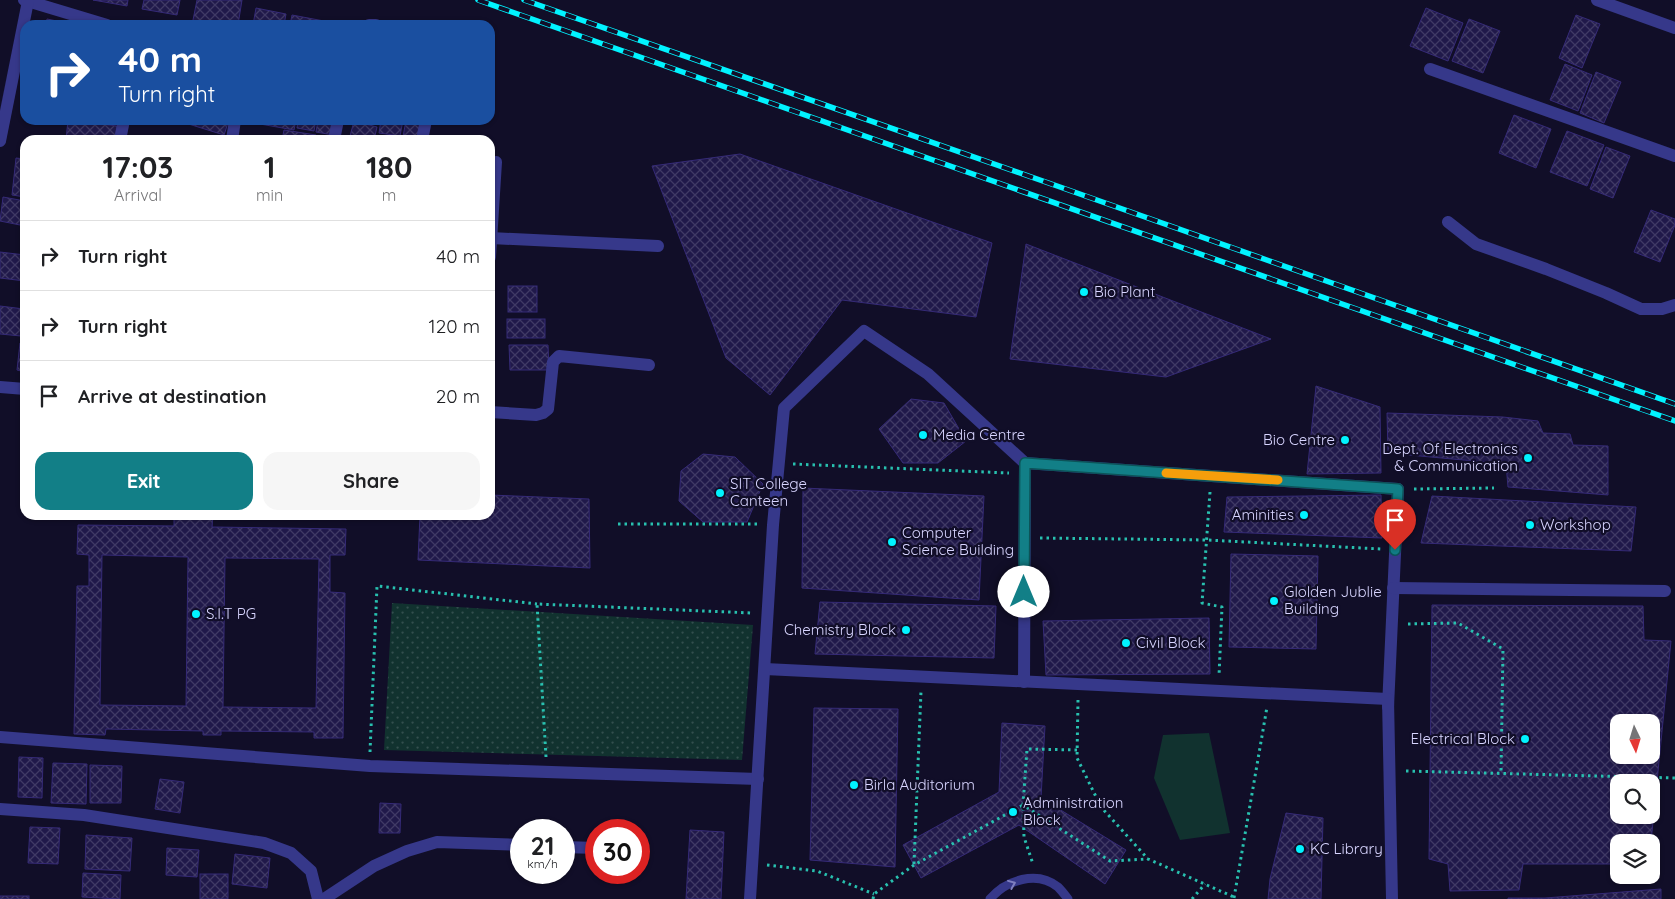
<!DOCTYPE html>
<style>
:root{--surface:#fff;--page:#f6f6f6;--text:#202124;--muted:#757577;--line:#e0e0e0;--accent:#127f87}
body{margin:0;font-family:Quicksand,sans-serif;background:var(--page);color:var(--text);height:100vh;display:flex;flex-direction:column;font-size:19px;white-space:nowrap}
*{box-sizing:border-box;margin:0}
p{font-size:16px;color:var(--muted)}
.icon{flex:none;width:28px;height:28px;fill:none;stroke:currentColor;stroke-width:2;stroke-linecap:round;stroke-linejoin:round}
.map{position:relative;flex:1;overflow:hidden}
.details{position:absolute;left:20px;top:135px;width:475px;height:385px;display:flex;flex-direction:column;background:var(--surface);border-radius:15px;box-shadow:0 1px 4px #0004}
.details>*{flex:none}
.hud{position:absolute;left:20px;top:20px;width:475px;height:105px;border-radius:15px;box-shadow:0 1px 4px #0004;background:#1a4fa0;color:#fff;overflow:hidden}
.needle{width:32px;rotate:176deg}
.buttons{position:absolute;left:1610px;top:714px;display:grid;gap:10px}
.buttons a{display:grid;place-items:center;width:50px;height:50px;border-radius:10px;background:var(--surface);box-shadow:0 1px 4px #0004;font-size:25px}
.speed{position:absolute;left:510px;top:819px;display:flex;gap:10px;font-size:25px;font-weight:700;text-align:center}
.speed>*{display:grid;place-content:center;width:65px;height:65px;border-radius:50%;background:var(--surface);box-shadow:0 1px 4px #0004;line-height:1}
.speed small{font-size:12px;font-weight:400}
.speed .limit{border:8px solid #d22;background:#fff;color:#111}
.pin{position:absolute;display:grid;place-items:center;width:42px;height:42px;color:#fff;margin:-51px -21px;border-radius:50% 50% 50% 0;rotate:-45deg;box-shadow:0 0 5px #0007}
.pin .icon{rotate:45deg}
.me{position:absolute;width:55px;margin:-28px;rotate:0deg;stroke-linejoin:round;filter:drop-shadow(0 0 4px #0008)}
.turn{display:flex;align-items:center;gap:18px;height:105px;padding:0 15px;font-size:22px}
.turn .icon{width:65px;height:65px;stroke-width:2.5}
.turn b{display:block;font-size:35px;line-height:42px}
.eta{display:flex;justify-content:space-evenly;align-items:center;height:85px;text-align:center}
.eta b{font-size:30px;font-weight:800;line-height:35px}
.action{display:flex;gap:10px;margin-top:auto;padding:10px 15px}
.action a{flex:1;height:58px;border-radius:15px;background:var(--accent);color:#fff;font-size:20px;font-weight:800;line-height:58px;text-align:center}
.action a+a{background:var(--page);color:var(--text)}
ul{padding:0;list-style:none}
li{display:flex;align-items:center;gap:15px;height:70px;padding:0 15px;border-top:1px solid var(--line)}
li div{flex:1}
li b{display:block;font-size:19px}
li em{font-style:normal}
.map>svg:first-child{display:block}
.grass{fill:url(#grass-dots)}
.pitch{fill:#11322f}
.building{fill:url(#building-cross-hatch);stroke:#352a77;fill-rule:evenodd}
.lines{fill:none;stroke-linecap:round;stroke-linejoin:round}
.path{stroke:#28c0af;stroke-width:3;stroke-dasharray:2.5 4;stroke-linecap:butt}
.service{stroke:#36388a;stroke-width:9}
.minor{stroke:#36388a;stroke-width:12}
.rail-casing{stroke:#01f3ff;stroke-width:5.5}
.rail{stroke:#110e28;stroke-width:4;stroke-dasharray:11;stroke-linecap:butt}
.oneway{stroke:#7f7fbf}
.route-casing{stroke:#0c5358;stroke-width:12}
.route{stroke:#127f87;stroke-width:9}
.slow{stroke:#f59e0b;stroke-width:9}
.poi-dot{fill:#01f3ff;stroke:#110e28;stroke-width:2}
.labels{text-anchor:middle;stroke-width:4.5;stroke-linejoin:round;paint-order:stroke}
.poi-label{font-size:15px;fill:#d8d5ff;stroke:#110e28;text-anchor:start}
</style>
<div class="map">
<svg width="1675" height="899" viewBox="0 0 1675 899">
<defs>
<pattern id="grass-dots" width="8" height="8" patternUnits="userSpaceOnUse" patternTransform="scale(1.25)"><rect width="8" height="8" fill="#11322f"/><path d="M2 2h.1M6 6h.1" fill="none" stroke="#334f4e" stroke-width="1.8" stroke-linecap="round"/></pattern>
<pattern id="building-cross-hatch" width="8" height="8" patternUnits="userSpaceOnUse" patternTransform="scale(1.25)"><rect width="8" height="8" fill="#20194a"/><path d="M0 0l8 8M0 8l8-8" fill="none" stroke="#403a65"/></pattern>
</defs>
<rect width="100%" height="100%" fill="#110e28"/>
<polygon class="grass" points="392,603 753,625 742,760 384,750"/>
<polygon class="pitch" points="1209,733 1230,833 1180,840 1154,778 1163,735"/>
<g class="building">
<polygon points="93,0 128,0 127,6"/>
<polygon points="144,0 180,0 177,15 142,9"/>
<polygon points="197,0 242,0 238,25 192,25"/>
<polygon points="256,8 286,14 284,25 253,25"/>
<polygon points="1426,8 1463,23 1448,61 1410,46"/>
<polygon points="292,15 324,21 324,25 290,25"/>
<polygon points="1576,15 1600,24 1582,68 1559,58"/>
<polygon points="47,19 67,23 67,25 46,25"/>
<polygon points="1469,19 1500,31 1483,73 1452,61"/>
<polygon points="1565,64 1592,75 1578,111 1550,100"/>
<polygon points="1596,72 1621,82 1604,123 1580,113"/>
<polygon points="1514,115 1551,129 1536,168 1499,153"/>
<polygon points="68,120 117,126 115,140 66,140"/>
<polygon points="183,120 229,120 224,135 182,122"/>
<polygon points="261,120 296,120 294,130 260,124"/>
<polygon points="298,120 316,120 314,131 297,128"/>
<polygon points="318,120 336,120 333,135 316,132"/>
<polygon points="381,120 403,120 400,136 379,133"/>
<polygon points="406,120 424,120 420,140 403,137"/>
<polygon points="354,121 377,127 374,140 349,140"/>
<polygon points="284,130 316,135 315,140 282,140"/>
<polygon points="1567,131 1604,145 1587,186 1550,172"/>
<polygon points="1606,147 1630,156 1613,198 1590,189"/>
<polygon points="740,154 992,243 976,317 842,300 770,395 726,358 652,166"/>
<polygon points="16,158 25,159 25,197 12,195"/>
<polygon points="3,197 25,201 25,226 0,221"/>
<polygon points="1651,210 1675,219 1675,225 1660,262 1634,252"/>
<polygon points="1026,244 1271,339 1166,377 1010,359"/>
<polygon points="0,252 25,255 25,281 0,278"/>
<rect x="508" y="286" width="29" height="26"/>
<polygon points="0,306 24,309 21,336 0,334"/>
<rect x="507" y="319" width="38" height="19"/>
<polygon points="20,343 25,343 25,372 17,370"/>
<polygon points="509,345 548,345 549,370 510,370"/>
<polygon points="1316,386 1380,407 1381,473 1307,474"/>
<polygon points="911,399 944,403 966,441 938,463 903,463 879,429"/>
<polygon points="1387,413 1503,417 1538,421 1543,433 1570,434 1573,445 1608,446 1608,495 1508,487 1506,464 1388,453"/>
<polygon points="703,454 735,457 763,484 747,522 703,522 679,501 681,471"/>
<polygon points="803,488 984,496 979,600 802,588"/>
<polygon points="490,495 589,499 590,568 418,560 420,515 490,515"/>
<polygon points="1381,495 1382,538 1224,532 1227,497"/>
<polygon points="1432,496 1636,507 1631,551 1421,543"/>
<path d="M174 515H213L212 527 346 529 345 555H330V592L345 593 343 738H314V732L221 731V735H203V731L106 729 105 735 74 734 77 586H89V555L77 554 78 525 174 526ZM102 555 188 557 186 706 100 705ZM225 558 319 559 316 708 223 707Z"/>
<polygon points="1231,554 1318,556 1316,649 1229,647"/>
<polygon points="820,602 996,606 994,658 815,654"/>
<path d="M1432 605 1643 606 1644 640 1671 641 1651 842H1619V864H1523L1519 890 1450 891 1448 864 1429 859ZM1619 722H1651V755H1619ZM1619 782H1651V815H1619Z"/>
<polygon points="1209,618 1210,674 1046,675 1043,621"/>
<polygon points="814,708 898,709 895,867 810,860"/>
<polygon points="1002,723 1045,726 1041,798 1126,850 1105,884 1019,825 921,878 903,845 999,792"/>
<polygon points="19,757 43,758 42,798 18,797"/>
<polygon points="53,763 87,764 86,804 51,803"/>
<polygon points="90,765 122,766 121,803 90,803"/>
<polygon points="160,779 184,782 180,813 155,809"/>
<polygon points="380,803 401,804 400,833 379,833"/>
<polygon points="1286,813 1323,818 1321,899 1268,899 1270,879"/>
<polygon points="30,827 60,828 58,864 28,863"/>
<polygon points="690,830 724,832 721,899 686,899"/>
<polygon points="86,835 132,838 130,871 85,869"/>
<polygon points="167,848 199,850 197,877 166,875"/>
<polygon points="235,854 270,858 267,888 232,884"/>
<polygon points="83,873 121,875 120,899 82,897"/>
<rect x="200" y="874" width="28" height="25"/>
<polygon points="1661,889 1661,899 1508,899 1508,898 1545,898"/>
<rect x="0" y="896" width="29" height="3"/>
</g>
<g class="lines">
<g class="path">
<polyline points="793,464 1009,473"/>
<polyline points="1414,489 1494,488"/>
<polyline points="1210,492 1202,603 1222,607 1219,676"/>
<polyline points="618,524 759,524"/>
<polyline points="1040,538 1207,540 1381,549"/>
<polyline points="1408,624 1458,623 1503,649 1501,772"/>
<polyline points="1078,700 1077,758 1101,807 1148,859 1234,897"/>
<polyline points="1077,750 1027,749 1023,805 1110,861 1148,859"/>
<polyline points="370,752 377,586 537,604"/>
<polyline points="546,757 537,604 752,613"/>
<polyline points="1406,771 1675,778"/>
<polyline points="914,864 921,691"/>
<polyline points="767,865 817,871 874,894"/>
<polyline points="1234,898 1267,707"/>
<polyline points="873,899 874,894 914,865 1023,805 1024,837 1033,864"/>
<polyline points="1192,899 1205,884"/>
</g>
<path class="service" d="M990 899C1006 880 1037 870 1058 887 1061 890 1065 895 1068 899"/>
<g class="minor">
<polyline points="24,0 107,25"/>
<polyline points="1597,0 1675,28"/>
<polyline points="369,25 376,25"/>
<polyline points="1430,69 1675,156"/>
<polyline points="120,140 124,120"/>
<polyline points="232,140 235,120"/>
<polyline points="334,140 338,120"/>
<polyline points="422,140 426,120"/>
<polyline points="0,141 28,1"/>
<polyline points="1448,222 1476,244 1546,269 1606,293 1641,309 1662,309 1675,305"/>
<polyline points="491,238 658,246"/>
<polyline points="490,257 496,162"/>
<polyline points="0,387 25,389"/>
<polyline points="490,412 536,415 543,413 548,409 553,362 559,356 649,365"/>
<polyline points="1025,463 1398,489 1388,707"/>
<polyline points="1393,588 1665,591"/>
<polyline points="765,669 1388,699 1392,899"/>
<polyline points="0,737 370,766 758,779"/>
<polyline points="0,809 84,815 264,843 291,853 311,871 318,899"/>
<polyline points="564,847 596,848"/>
<polyline points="324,899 374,866 407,851 437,842 521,845"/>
<polyline points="750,899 773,525 784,408 864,331 928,374 1025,463 1024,682"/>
</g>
<defs>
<g id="rail">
<polyline points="478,0 1675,421"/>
<polyline points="524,0 1060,187 1675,404"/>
</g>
</defs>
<use href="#rail" class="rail-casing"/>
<use href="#rail" class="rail"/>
</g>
<defs><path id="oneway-chevron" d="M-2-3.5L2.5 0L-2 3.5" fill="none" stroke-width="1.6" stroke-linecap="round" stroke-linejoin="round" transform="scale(1.25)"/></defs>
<use class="oneway" href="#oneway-chevron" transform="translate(1012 884) rotate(-22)"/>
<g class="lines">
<defs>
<polyline id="route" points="1024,592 1025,463 1398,489 1395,550"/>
</defs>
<use href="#route" class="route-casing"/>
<use href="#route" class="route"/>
<polyline class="slow" points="1166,473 1278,480"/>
</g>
<g class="poi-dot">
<circle cx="1084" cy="292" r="5"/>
<circle cx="923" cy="435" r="5"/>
<circle cx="1345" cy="440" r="5"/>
<circle cx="1528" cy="458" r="5"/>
<circle cx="720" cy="493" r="5"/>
<circle cx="1304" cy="515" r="5"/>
<circle cx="1530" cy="525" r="5"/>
<circle cx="892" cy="542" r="5"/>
<circle cx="1274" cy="601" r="5"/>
<circle cx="196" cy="614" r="5"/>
<circle cx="906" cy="630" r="5"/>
<circle cx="1126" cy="643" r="5"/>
<circle cx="1525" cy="739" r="5"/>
<circle cx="854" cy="785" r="5"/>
<circle cx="1013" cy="812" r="5"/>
<circle cx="1300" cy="849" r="5"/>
</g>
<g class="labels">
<g class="poi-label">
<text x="1094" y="297">Bio Plant</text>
<text x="933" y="440">Media Centre</text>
<text x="1335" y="445" text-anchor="end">Bio Centre</text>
<text x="1518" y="454" text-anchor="end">Dept. Of Electronics<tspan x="1518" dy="17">&amp; Communication</tspan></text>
<text x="730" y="489">SIT College<tspan x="730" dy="17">Canteen</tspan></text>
<text x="1294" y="520" text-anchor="end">Aminities</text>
<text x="1540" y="530">Workshop</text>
<text x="902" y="538">Computer<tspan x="902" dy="17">Science Building</tspan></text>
<text x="1284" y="597">Glolden Jublie<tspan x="1284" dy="17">Building</tspan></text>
<text x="206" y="619">S.I.T PG</text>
<text x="896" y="635" text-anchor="end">Chemistry Block</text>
<text x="1136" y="648">Civil Block</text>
<text x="1515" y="744" text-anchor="end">Electrical Block</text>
<text x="864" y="790">Birla Auditorium</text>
<text x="1023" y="808">Administration<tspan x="1023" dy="17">Block</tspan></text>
<text x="1310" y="854">KC Library</text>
</g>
</g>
</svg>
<div class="buttons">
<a><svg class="needle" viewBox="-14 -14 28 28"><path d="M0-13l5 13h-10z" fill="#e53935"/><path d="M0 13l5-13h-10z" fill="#757577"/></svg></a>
<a><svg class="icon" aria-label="search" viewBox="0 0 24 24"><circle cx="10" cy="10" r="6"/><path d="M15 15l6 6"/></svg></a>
<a><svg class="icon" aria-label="layers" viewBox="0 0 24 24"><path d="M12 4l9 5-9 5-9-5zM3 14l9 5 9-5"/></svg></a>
</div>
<div class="speed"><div>21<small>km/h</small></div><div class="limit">30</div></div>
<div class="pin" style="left:1395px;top:550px;background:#d93025"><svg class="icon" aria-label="arrive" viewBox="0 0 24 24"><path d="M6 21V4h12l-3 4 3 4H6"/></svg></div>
<svg class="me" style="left:1024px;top:592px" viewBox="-20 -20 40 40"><circle r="19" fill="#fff"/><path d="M0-13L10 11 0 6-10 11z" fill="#127f87"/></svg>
<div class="hud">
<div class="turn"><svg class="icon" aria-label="right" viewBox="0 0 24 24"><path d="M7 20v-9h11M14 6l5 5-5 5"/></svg><div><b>40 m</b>Turn right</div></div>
</div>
<section class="details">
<div class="eta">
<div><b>17:03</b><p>Arrival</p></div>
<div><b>1</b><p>min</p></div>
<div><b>180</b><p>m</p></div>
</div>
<ul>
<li><svg class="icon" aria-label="right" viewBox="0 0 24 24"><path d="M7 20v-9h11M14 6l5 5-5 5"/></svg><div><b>Turn right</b></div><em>40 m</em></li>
<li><svg class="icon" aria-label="right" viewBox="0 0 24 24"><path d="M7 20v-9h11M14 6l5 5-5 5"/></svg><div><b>Turn right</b></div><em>120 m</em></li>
<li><svg class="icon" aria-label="arrive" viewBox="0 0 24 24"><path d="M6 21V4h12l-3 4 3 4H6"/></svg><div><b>Arrive at destination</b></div><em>20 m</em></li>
</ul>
<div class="action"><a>Exit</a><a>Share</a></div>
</section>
</div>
